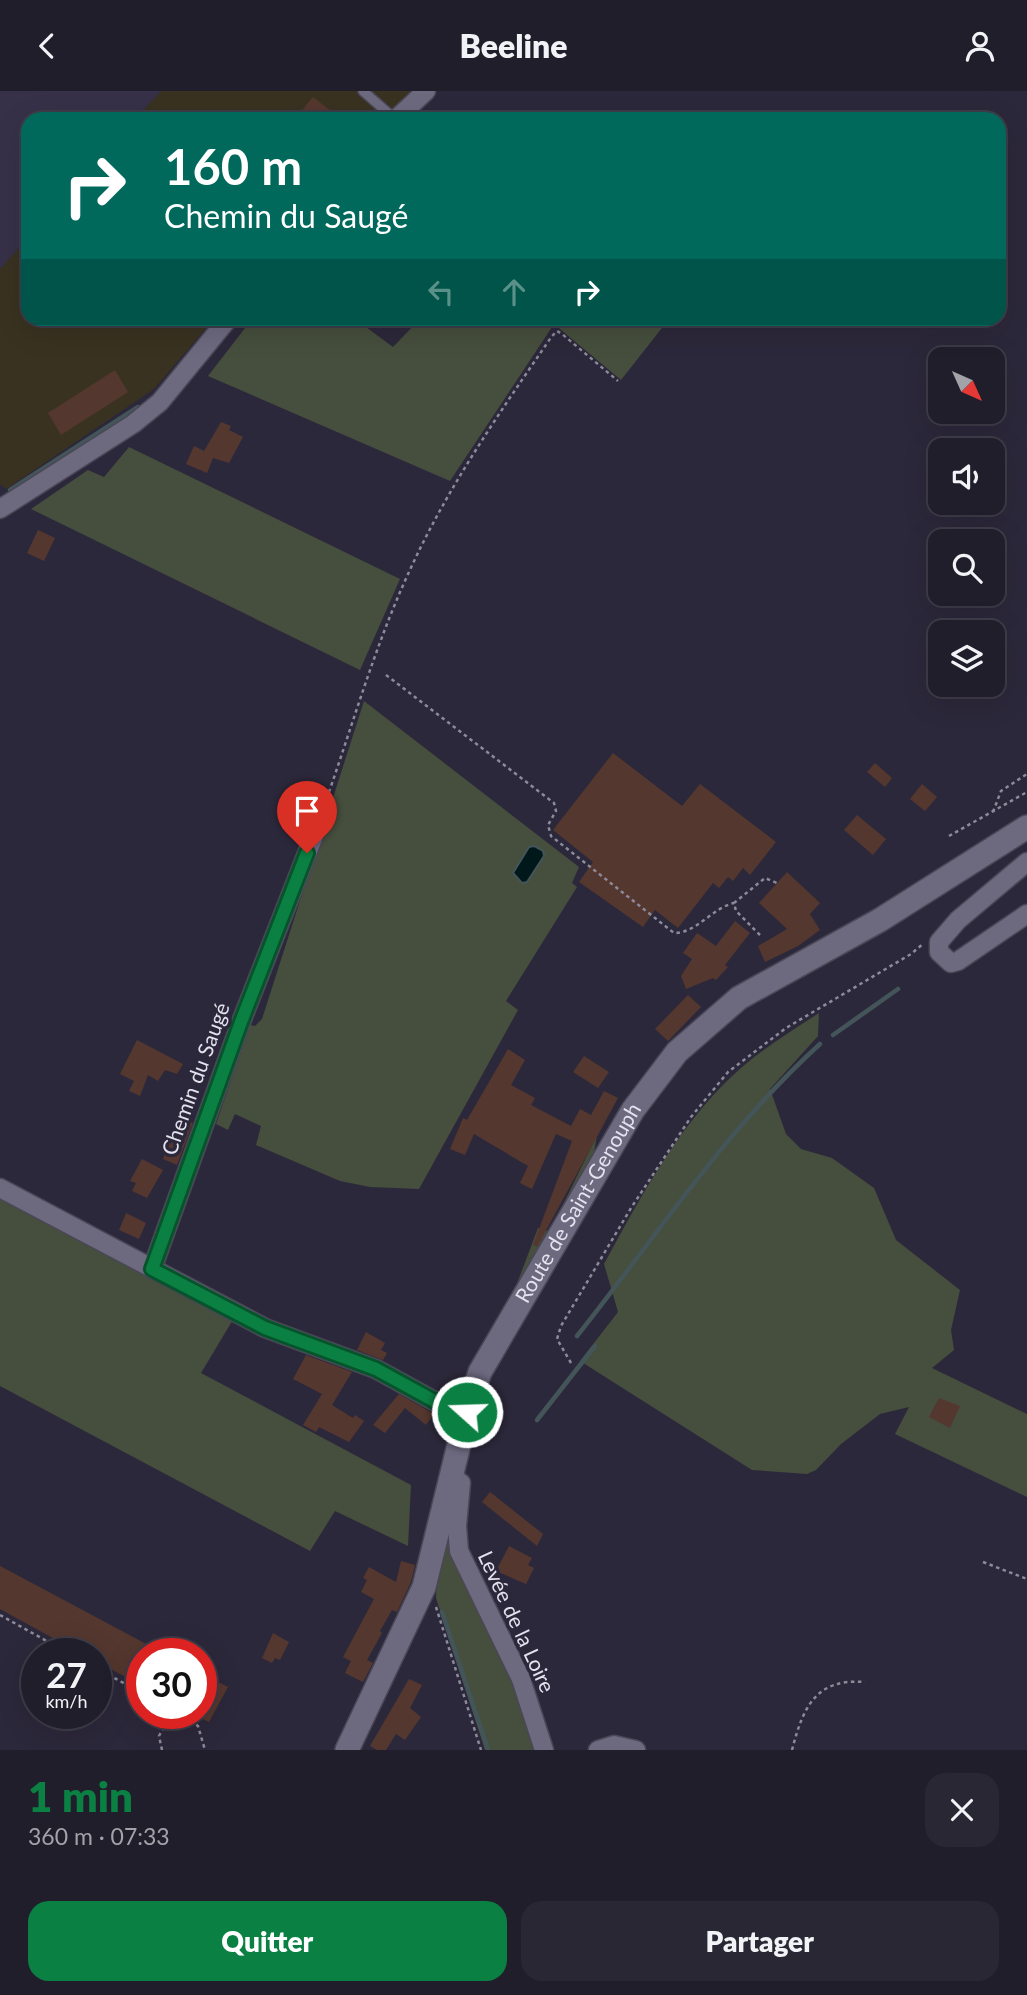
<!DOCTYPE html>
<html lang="fr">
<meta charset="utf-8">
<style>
:root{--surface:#211e2c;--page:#292734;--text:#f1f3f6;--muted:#a2a2a9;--line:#3e3c48;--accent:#0b8043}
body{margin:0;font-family:Lato,sans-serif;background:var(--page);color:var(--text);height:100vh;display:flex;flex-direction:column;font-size:26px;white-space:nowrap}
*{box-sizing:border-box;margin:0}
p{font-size:23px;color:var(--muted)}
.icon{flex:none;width:38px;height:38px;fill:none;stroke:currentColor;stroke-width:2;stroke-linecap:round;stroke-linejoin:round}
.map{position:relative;height:1659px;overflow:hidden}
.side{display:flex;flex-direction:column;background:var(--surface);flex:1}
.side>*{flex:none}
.hud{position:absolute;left:21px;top:21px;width:985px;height:214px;border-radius:21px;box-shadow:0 7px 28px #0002,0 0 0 2px var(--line);background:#00695c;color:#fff;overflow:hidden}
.needle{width:46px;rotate:135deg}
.buttons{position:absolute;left:928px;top:256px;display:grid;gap:14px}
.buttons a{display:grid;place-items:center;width:77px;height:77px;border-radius:14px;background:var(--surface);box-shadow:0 7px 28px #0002,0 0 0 2px var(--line);font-size:35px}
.speed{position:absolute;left:21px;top:1547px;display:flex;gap:14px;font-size:35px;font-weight:700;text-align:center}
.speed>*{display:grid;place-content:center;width:91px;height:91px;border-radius:50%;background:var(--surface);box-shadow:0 7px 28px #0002,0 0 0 2px var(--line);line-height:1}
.speed small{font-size:18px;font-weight:400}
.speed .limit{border:10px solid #d22;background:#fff;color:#111}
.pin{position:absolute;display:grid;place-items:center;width:60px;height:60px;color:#fff;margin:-72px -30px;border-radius:50% 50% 50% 0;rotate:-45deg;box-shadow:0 0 7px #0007}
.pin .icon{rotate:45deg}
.me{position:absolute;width:77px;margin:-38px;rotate:290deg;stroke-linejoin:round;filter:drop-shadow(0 0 5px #0008)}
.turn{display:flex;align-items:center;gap:24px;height:147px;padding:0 28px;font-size:32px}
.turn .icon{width:91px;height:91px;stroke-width:2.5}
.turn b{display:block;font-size:49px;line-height:60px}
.lanes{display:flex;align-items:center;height:66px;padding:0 28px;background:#0003;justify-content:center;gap:35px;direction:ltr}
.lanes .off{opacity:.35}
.round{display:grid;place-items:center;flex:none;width:74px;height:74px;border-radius:21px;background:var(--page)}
.overview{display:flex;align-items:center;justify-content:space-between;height:119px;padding:0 28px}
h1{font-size:42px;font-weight:800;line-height:52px;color:var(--accent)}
.action{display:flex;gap:14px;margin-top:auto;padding:14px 28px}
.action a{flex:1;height:80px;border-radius:21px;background:var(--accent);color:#fff;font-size:28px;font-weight:800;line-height:80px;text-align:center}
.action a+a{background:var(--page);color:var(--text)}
header{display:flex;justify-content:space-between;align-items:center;height:91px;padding:0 28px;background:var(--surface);font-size:32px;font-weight:800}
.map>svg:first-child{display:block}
.industrial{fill:#393221}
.built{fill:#363148}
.green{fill:#464e3d}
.water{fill:#00181a;stroke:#44555a;stroke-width:2}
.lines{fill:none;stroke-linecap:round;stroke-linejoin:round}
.stream{stroke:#44555a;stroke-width:4.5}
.building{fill:#54372e}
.service-casing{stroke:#4a4757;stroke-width:12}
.minor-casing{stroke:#4a4757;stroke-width:21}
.tertiary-casing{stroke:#4a4757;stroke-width:26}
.path{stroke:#8d8b9a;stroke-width:2.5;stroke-dasharray:3.5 3.5;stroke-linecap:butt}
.service{stroke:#6d697f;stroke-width:9}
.minor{stroke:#6d697f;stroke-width:18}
.tertiary{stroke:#6d697f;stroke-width:23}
.route-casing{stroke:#07532c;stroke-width:18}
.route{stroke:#0b8043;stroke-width:12}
.labels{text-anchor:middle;stroke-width:7;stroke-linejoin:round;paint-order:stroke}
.street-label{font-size:21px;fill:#e4e2ef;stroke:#2c283b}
</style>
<header><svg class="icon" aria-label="back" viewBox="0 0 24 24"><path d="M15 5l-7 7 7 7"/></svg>Beeline<svg class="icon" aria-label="person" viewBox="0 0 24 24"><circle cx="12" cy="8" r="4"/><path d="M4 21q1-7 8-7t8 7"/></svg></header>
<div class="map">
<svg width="1027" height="1659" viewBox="0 0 1027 1659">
<rect width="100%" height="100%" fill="#2c283b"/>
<g class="industrial">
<polygon points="161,0 415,0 386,28 135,28"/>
<polygon points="28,147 28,228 214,228 154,298 6,398 0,393 0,178"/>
</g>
<polygon class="built" points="0,0 161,0 135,28 28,28 28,147 0,178"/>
<g class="green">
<polygon points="252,228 355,228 393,256 420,228 669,228 621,289 554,233 450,390 208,285"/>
<polygon points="129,356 400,488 360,579 31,418 88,379 104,386"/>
<polygon points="364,610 579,776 572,792 577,796 506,910 518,919 419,1098 370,1096 340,1090 256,1054 261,1035 235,1023 228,1039 216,1033 250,934 255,935 262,928"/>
<path d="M819 922 818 945 770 998 786 1043 801 1058 832 1067 874 1097 896 1149 960 1199 951 1239 954 1259 932 1277 1027 1323V1406L895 1343 909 1316 880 1323 841 1353 816 1379 807 1383 752 1379 580 1270 618 1221 604 1173C639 1109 676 1039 729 988 756 962 788 942 819 922Z"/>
<polygon points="597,1044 593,1068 507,1219 538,1137 547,1140 557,1126"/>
<polygon points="0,1106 234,1227 201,1282 411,1394 408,1455 335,1420 310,1460 0,1295"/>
<polygon points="453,1428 538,1659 485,1659 436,1507 437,1476"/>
</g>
<polygon class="water" points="534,755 543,760 544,765 527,791 522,792 513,782 529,756"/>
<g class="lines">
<g class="stream">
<polyline points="10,399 138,316"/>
<polyline points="833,944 898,898"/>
<path d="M577 1245C656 1146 725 1039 820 953"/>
<polyline points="537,1329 595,1255"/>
<polyline points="442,1521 488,1659"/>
</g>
</g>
<g class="building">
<polygon points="313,6 331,20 324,28 295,28"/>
<polygon points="115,279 128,301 61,344 48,322"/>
<polygon points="221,331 231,335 229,339 243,346 229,372 213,367 207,382 186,373 194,355 204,360"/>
<polygon points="38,439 55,447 44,470 27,462"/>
<polygon points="613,662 682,715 700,693 776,751 750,784 743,777 733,790 728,786 719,797 713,792 678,837 655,819 643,836 579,791 593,771 553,739"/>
<polygon points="875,672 892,687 885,696 867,681"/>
<polygon points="922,693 937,706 925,720 910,708"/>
<polygon points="857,724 886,748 873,764 844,739"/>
<polygon points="787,781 820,812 810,823 820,839 798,855 765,871 758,855 787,838 759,812"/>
<polygon points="735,830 750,842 725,874 728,876 716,889 713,887 686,898 681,885 692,868 683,862 697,842 716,855"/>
<polygon points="688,904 701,916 668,950 655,938"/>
<polygon points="137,949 183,973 177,983 165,979 158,990 148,984 140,1005 129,1000 134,990 120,983"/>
<polygon points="508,958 525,969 511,994 535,1007 531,1014 571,1035 580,1018 591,1024 604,1000 618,1007 537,1156 533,1154 572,1050 556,1043 532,1098 520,1092 528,1075 474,1043 465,1064 450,1058 463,1027 467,1029"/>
<polygon points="584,965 609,981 598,997 573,981"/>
<polygon points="185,1028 193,1032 177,1074 163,1068 174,1038 180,1041"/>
<polygon points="142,1068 163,1079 147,1107 132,1100 136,1092 130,1090"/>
<polygon points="126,1122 146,1132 139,1148 119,1139"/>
<polygon points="366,1241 385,1252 381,1259 387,1262 383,1269 357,1259"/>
<polygon points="306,1264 352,1281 332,1314 353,1327 355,1324 364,1330 349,1351 319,1336 316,1341 303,1334 322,1303 293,1288"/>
<polygon points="399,1303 434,1323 426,1334 405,1317 385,1342 373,1334"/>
<polygon points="939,1307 960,1315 950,1337 929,1326"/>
<polygon points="490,1401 543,1443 537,1455 482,1411"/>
<polygon points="509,1455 532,1467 528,1474 534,1477 526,1493 496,1480"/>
<polygon points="401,1470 415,1474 411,1491 397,1521 392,1519 380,1540 382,1542 367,1569 373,1572 363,1591 345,1582 351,1570 343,1566 374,1508 361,1501 367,1489 363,1487 369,1476 396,1491"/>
<polygon points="0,1475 47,1500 165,1563 142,1563 142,1595 96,1570 96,1563 82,1563 0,1518"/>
<polygon points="273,1542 289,1551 280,1569 275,1567 272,1572 262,1567"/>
<polygon points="201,1582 228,1596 209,1631 201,1627"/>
<polygon points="409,1588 422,1594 410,1617 421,1626 405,1649 396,1643 386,1659 377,1659 370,1655"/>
</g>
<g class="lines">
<defs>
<polyline id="service" points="363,0 395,28"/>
<g id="minor">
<polyline points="396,28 426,0"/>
<polyline points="0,418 133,333 160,311 228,228"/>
<polyline points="1027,771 958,829 939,851 939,861 951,872 958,870 1027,823"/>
<polyline points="0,1097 265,1237 376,1278 447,1317 467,1321"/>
<polyline points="152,1178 241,931 317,737"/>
<polyline points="451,1384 461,1392 457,1435 459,1460 521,1588 544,1659"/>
<polyline points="598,1659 614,1654 636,1659"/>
</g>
<g id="tertiary">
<path id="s1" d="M347 1659 424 1496 467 1321 480 1281 633 1019 677 961 739 907 880 829 1027 736"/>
</g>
</defs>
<use href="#service" class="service-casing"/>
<use href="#minor" class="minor-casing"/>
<use href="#tertiary" class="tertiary-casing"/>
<g class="path">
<path d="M386 584 554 712 556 720 548 734 551 745 674 842C697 842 712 817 734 812"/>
<path d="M322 721C351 640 373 559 409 481 447 397 500 321 552 245L557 240 562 243 618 290"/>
<polyline points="993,721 1001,700 1027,683"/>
<polyline points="949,745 1027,701"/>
<polyline points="760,844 736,820 734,812 765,787 777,792"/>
<polyline points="571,1272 557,1248 561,1235 631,1117 691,1026 728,981 786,937 911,863 924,852"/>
<polyline points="983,1471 1027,1488"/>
<polyline points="436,1516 481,1659"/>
<polyline points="0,1524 70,1563"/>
<polyline points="96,1577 142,1602"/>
<polyline points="179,1622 198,1635 205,1659"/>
<polyline points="162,1659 159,1645 171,1622"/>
<path d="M792 1659C803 1617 815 1587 865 1591"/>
</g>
<use href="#service" class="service"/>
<use href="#minor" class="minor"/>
<use href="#tertiary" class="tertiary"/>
</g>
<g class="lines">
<defs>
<polyline id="route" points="307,762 241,931 152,1178 265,1237 376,1278 447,1317 467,1321"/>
</defs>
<use href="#route" class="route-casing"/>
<use href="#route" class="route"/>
</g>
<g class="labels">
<g class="street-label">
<text transform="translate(196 988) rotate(-70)" y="7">Chemin du Saugé</text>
<text dy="7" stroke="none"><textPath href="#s1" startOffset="598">Route de Saint-Genouph</textPath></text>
<text transform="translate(516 1531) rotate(65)" y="7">Levée de la Loire</text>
</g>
</g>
</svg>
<div class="buttons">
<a><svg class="needle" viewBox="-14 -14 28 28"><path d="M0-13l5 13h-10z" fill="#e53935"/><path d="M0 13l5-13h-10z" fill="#a2a2a9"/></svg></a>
<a><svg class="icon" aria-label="sound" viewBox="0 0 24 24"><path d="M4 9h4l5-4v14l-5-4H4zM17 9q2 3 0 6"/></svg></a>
<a><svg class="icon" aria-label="search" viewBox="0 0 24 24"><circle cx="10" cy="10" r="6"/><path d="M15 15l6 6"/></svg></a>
<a><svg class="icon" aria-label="layers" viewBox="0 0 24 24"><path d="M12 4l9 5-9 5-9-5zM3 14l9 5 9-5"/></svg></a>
</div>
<div class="speed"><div>27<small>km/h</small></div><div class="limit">30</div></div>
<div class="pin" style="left:307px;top:762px;background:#d93025"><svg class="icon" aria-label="arrive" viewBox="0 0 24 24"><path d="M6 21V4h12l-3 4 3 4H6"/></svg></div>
<svg class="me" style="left:467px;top:1321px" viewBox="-20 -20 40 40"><circle r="17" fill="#0b8043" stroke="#fff" stroke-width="3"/><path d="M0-11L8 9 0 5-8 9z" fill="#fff"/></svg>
<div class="hud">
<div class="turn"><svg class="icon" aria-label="right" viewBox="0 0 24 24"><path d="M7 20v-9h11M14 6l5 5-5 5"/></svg><div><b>160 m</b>Chemin du Saugé</div></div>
<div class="lanes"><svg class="icon off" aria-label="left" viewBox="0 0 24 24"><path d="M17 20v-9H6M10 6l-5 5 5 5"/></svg><svg class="icon off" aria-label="ahead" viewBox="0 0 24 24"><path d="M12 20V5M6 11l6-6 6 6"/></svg><svg class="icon" aria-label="right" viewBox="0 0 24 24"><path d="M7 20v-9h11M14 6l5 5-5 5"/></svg></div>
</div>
</div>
<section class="side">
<div class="overview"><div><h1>1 min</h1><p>360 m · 07:33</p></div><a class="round"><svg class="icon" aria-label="close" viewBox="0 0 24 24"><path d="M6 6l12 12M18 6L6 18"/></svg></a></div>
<div class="action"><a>Quitter</a><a>Partager</a></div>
</section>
